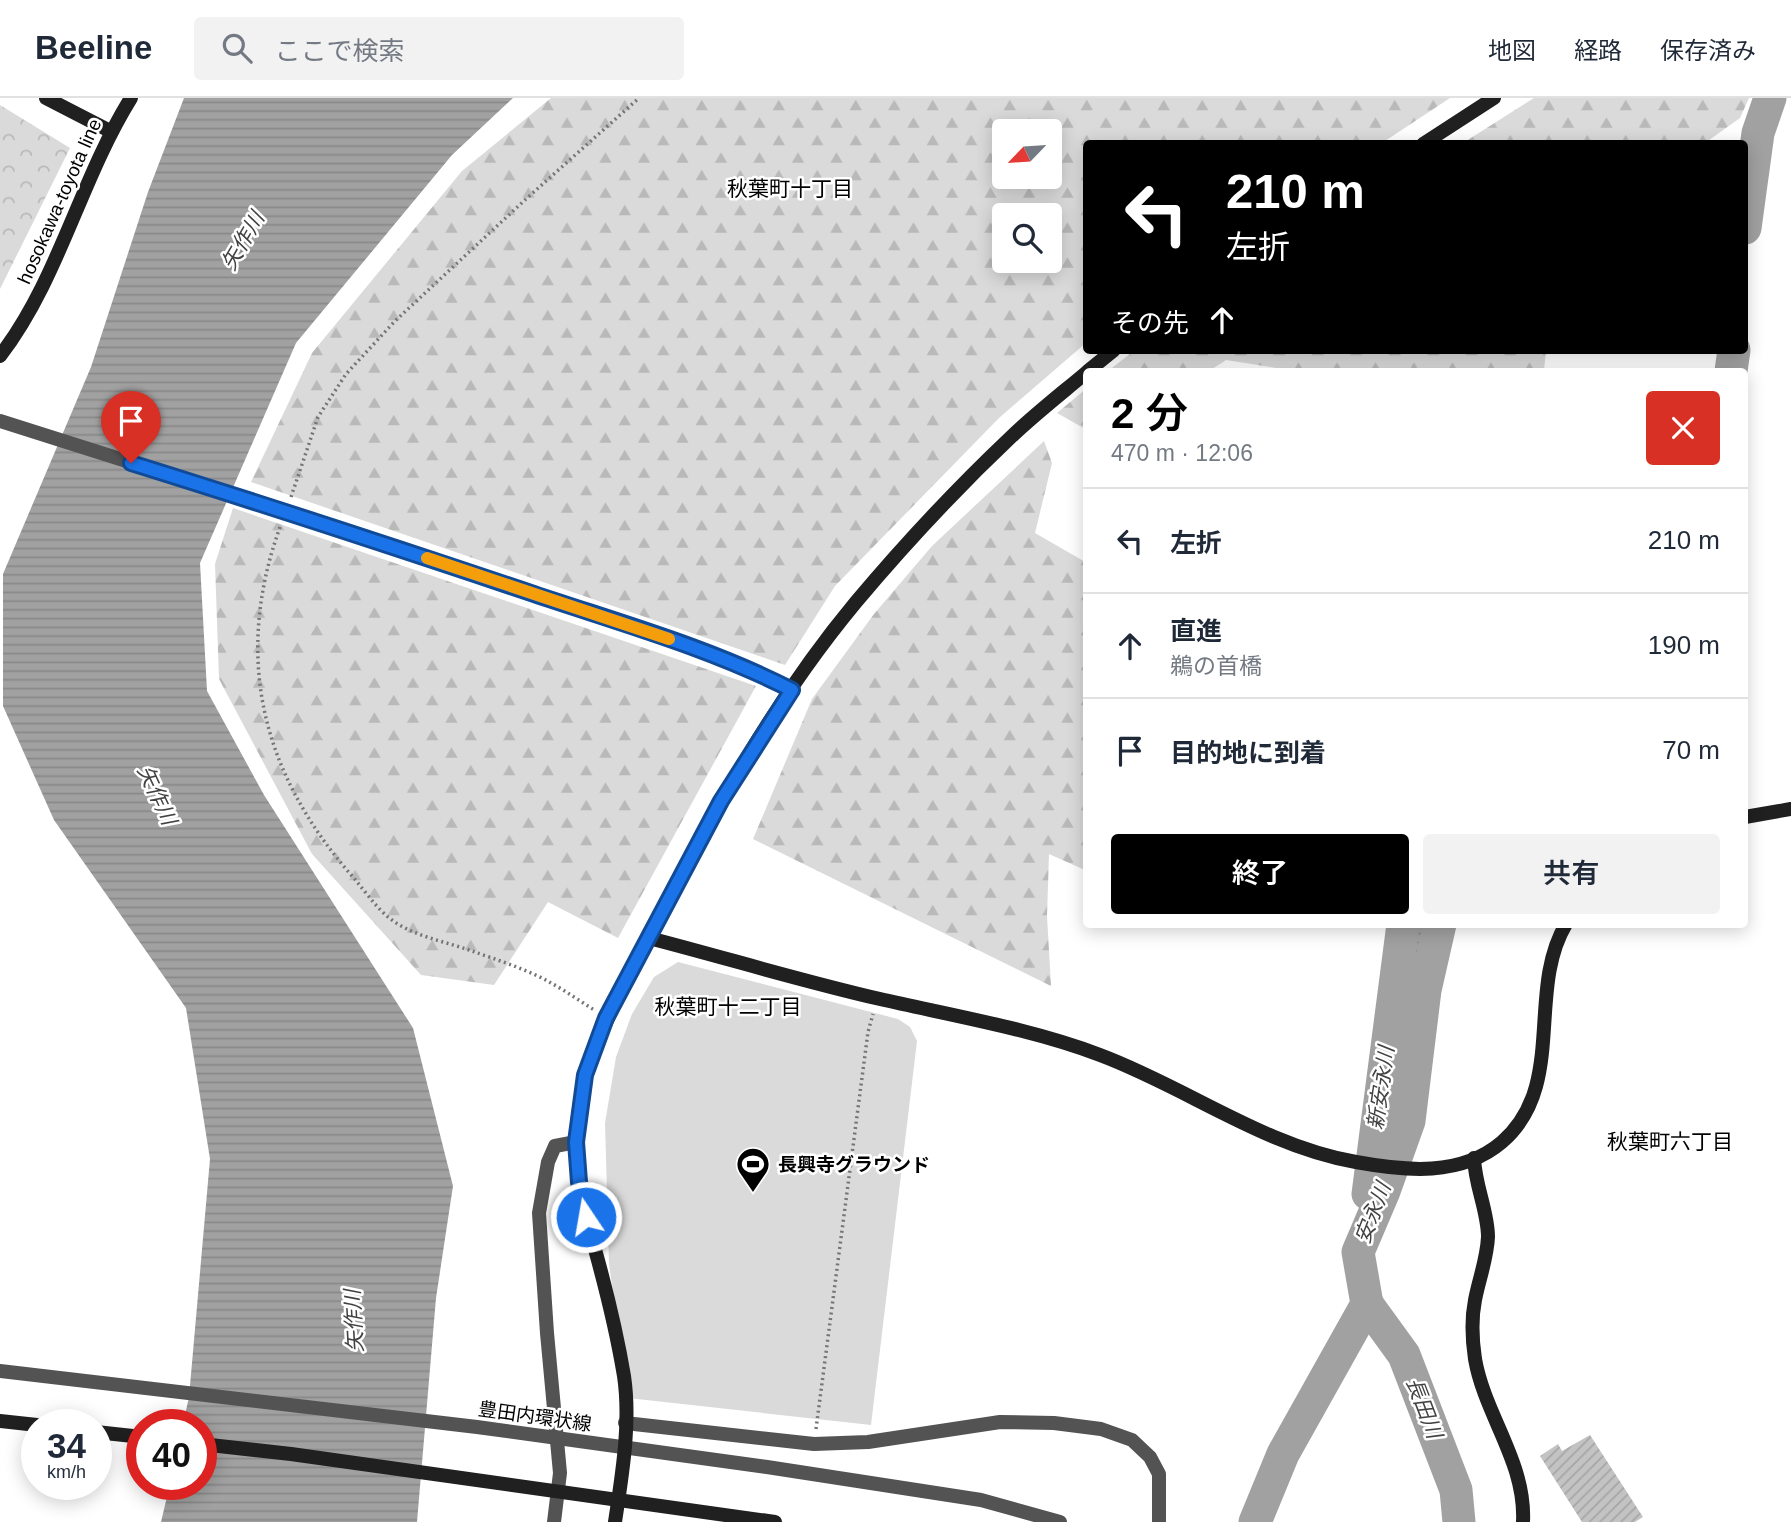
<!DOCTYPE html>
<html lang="ja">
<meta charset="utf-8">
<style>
:root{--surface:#fff;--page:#f2f2f3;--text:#1f2937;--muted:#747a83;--line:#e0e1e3;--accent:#000}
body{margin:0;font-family:Helvetica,"Noto Sans JP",sans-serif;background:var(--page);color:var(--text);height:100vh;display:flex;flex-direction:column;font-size:26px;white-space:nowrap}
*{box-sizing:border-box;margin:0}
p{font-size:23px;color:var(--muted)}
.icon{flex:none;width:38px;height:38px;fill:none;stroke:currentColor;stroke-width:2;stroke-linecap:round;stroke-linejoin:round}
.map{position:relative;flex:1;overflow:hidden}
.panel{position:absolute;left:1083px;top:270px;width:665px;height:560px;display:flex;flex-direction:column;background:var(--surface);border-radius:7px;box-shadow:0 4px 18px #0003}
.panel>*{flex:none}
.banner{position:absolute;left:1083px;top:42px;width:665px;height:214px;border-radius:7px;box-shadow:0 4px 18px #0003;background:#000;color:#fff;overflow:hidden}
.needle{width:46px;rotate:245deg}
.controls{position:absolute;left:992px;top:21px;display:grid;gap:14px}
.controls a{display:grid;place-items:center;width:70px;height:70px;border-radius:7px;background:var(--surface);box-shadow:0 4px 18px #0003;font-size:35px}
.speed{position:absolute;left:21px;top:1311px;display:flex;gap:14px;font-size:35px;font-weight:700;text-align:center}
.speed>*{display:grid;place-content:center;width:91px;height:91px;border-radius:50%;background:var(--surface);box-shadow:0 4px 18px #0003;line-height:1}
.speed small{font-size:18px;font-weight:400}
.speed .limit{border:10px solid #d22;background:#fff;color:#111}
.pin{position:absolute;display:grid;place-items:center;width:60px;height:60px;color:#fff;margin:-72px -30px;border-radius:50% 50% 50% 0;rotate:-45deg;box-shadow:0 0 7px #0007}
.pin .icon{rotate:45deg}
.me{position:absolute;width:77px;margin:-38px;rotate:348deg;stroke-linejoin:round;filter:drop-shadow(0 0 5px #0008)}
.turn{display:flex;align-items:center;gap:24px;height:147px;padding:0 28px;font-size:32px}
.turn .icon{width:91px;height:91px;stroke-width:2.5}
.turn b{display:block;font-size:49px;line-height:60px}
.then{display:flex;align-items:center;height:66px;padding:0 28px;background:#0003;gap:14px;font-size:26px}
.round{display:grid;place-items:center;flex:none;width:74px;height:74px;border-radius:7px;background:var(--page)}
.summary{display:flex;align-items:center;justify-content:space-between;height:119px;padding:0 28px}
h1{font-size:42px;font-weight:600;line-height:52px;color:var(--accent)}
.cta{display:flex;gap:14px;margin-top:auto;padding:14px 28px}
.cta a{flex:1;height:80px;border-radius:7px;background:var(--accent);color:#fff;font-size:28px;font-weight:600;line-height:80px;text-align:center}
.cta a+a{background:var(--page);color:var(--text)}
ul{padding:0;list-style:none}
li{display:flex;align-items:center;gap:21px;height:105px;padding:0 28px;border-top:2px solid var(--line)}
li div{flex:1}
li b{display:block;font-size:26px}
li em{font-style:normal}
header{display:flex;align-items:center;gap:42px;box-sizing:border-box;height:98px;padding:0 35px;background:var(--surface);border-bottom:2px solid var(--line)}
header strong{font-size:33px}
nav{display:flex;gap:38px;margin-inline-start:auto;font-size:24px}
.search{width:490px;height:63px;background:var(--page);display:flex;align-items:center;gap:18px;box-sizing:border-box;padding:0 24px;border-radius:7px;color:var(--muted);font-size:26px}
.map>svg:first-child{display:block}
.forest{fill:url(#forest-firs);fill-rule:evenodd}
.park{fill:url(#park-crowns)}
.pitch{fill:#dadada}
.water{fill:url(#water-rules)}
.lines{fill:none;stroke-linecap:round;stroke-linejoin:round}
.river{stroke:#a1a1a1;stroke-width:33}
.building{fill:url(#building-hatch)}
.path{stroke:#757575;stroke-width:3.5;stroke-dasharray:2 3.5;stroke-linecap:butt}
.street{stroke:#535353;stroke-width:14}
.secondary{stroke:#202020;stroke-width:14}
.route-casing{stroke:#114b97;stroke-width:18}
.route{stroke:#1a73e8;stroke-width:12}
.slow{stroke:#f59e0b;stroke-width:12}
.labels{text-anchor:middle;stroke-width:5;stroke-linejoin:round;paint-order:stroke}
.street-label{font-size:19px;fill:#000;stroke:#fff}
.poi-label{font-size:19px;font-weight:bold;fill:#000;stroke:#fff;text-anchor:start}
.neighbourhood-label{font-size:21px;fill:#000;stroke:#fff}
.water-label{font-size:21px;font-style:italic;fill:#424242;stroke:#fff}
</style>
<header>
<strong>Beeline</strong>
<div class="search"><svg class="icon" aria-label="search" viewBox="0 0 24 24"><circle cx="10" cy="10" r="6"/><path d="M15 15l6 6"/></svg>ここで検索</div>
<nav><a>地図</a><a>経路</a><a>保存済み</a></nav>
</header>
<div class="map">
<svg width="1791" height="1424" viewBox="0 0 1791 1424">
<defs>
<pattern id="forest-firs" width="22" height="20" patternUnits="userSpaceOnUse" patternTransform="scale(1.75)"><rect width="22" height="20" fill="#dadada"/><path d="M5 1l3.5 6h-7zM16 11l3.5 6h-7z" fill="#b9b9b9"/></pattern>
<pattern id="park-crowns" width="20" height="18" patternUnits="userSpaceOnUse" patternTransform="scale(1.75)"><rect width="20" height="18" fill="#dadada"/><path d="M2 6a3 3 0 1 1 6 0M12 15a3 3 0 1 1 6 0" fill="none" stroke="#b9b9b9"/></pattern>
<pattern id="water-rules" width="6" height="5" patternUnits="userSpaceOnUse" patternTransform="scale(1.75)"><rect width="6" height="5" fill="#a1a1a1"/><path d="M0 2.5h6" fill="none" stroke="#898989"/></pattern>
<pattern id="building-hatch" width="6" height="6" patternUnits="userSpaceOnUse" patternTransform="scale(1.75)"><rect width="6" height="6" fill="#c3c3c3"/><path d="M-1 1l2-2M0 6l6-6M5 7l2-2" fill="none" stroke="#a6a6a6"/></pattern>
</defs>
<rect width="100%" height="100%" fill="#fff"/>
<g class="forest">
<path d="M551 0H1450L1382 45 1087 46V244L999 320 835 488 785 567 251 384 312 255 462 73ZM1050 33V79H1004V33ZM1050 117V163H1004V117Z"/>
<polygon points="1534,0 1749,0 1740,20 1705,45 1463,45"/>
<polygon points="1135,252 1546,252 1544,273 1296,273 1226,262 1209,273 1108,273"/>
<polygon points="1087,290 1087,332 1057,315"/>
<polygon points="1044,343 1052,365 1035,435 1087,465 1087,773 1049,756 1047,818 1051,888 753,741 812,601 874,516 932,448"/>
<polygon points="233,410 756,588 618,840 548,804 494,887 421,877 312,756 219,581 215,466"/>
</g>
<polygon class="park" points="0,7 70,50 0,191"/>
<polygon class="pitch" points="678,864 898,921 910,929 917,943 871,1327 628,1300 609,1166 605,1025 616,959 632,916 654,879"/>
<g class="water">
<polygon points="184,0 513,0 452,57 296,245 200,465 207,593 264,697 413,930 453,1088 436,1200 417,1424 161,1424 170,1386 201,1386 201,1326 183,1326 189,1299 210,1061 186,910 54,722 3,608 3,476 91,269 148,94"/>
<polygon points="1394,826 1430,826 1413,916 1375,947"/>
</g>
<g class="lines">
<g class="river">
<polyline points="1745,130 1758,35 1770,0"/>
<polyline points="1731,273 1734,252"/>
<polyline points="1368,1096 1403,826"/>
<polyline points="1367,1206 1404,1257 1456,1392 1459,1424"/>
<polyline points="1255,1424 1283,1356 1367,1206 1358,1154 1384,1093 1409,1023 1425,892 1440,826"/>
</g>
</g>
<polygon class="building" points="1590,1337 1643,1419 1635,1424 1582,1424 1540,1358 1558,1346 1562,1353"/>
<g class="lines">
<g class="path">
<polyline points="291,399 318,319 346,276 395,223 526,101 639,0"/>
<path d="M280 429C233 560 262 676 353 779 364 792 375 808 388 819 411 838 444 843 472 853 497 862 527 871 551 885 566 893 581 904 596 913"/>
<polyline points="816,1331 868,934 873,916"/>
</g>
<g class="street">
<polyline points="0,323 309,421"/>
<polyline points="0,1273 477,1329 767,1369 981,1402 1060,1424"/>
<polyline points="625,1325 814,1346 868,1344 1000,1324 1054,1325 1101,1331 1132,1342 1150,1359 1159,1376 1159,1424"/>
<polyline points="554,1424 560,1375 547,1235 539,1115 548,1064 555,1048 576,1044"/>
</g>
<g class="secondary">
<polyline points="46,0 110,33"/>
<polyline points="1423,46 1494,0"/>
<path d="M0 258C59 181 80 82 131 0"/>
<polyline points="1088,273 1114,252"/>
<polyline points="309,421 695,550 765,578 792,592"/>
<polyline points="1745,719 1791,711"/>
<path d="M649 840C726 860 802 883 880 901 950 917 1032 931 1100 957 1186 989 1264 1048 1356 1064 1405 1073 1461 1079 1502 1044 1567 988 1526 893 1566 826"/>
<path d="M1474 1060C1475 1088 1488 1113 1488 1139 1487 1161 1479 1181 1475 1202 1471 1222 1472 1241 1475 1261 1485 1318 1526 1364 1523 1424"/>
<polyline points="0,1323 37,1327"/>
<polyline points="96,1334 142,1339"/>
<polyline points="201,1346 291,1356 775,1424"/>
<path d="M615 1424C622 1377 631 1325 624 1278 617 1236 607 1195 596 1155 586 1119 575 1081 576 1043 579 960 614 909 650 839 708 722 772 605 856 504 904 447 957 390 1011 339 1035 316 1062 295 1087 274"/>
</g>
</g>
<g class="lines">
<defs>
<path id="route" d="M131 365C266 407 400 451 534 496 620 525 710 550 792 592L721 703 606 920 585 977 576 1044 579 1084 586 1119"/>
</defs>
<use href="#route" class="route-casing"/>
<use href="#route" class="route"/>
<polyline class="slow" points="427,460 669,541"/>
</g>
<defs>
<symbol id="stadium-pin" viewBox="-11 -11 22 30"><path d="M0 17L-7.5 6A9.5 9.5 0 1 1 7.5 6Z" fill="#000" stroke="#fff"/><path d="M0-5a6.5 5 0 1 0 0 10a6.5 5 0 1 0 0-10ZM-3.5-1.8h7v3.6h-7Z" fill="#fff"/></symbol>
</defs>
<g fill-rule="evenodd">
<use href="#stadium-pin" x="734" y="1047" width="38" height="52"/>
</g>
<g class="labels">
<g class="street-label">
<text transform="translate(59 103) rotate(-66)" y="7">hosokawa-toyota line</text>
<text transform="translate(535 1318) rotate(8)" y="7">豊田内環状線</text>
</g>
<g class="poi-label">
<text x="778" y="1073">長興寺グラウンド</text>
</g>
<g class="neighbourhood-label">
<text x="790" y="98">秋葉町十丁目</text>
<text x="728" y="916">秋葉町十二丁目</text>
<text x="1670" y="1051">秋葉町六丁目</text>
</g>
<g class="water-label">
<text transform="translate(243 143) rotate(-60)" y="7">矢作川</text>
<text transform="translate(157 697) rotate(65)" y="7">矢作川</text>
<text transform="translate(1381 990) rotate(-82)" y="7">新安永川</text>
<text transform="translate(1373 1115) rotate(-69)" y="7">安永川</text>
<text transform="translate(354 1223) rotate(-93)" y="7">矢作川</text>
<text transform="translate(1424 1310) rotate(69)" y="7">長田川</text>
</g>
</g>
</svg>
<div class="controls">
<a><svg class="needle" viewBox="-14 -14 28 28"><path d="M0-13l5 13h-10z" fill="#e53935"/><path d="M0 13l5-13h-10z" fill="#747a83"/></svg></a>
<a><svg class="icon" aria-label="search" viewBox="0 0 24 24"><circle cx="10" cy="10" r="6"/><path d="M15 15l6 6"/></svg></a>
</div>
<div class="speed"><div>34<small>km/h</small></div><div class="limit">40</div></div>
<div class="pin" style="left:131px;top:365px;background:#d93025"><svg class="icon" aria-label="arrive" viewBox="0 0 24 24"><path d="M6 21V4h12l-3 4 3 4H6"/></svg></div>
<svg class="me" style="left:586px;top:1119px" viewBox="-20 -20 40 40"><circle r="17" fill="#1a73e8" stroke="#fff" stroke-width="3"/><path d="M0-11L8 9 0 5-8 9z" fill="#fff"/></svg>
<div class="banner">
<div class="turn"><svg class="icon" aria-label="left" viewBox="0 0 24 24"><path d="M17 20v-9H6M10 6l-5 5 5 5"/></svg><div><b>210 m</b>左折</div></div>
<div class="then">その先<svg class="icon" aria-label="ahead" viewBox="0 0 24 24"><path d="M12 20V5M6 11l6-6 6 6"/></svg></div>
</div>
<section class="panel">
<div class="summary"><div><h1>2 分</h1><p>470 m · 12:06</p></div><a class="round" style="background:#d93025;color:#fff"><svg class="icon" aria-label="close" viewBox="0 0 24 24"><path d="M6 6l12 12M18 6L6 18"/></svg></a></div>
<ul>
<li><svg class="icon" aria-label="left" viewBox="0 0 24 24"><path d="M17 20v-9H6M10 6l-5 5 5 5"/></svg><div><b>左折</b></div><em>210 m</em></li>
<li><svg class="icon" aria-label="ahead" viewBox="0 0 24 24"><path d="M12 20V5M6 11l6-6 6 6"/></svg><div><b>直進</b><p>鵜の首橋</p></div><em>190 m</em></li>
<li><svg class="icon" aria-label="arrive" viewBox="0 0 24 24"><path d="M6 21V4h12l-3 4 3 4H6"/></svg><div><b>目的地に到着</b></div><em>70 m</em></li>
</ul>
<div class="cta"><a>終了</a><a>共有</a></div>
</section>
</div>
